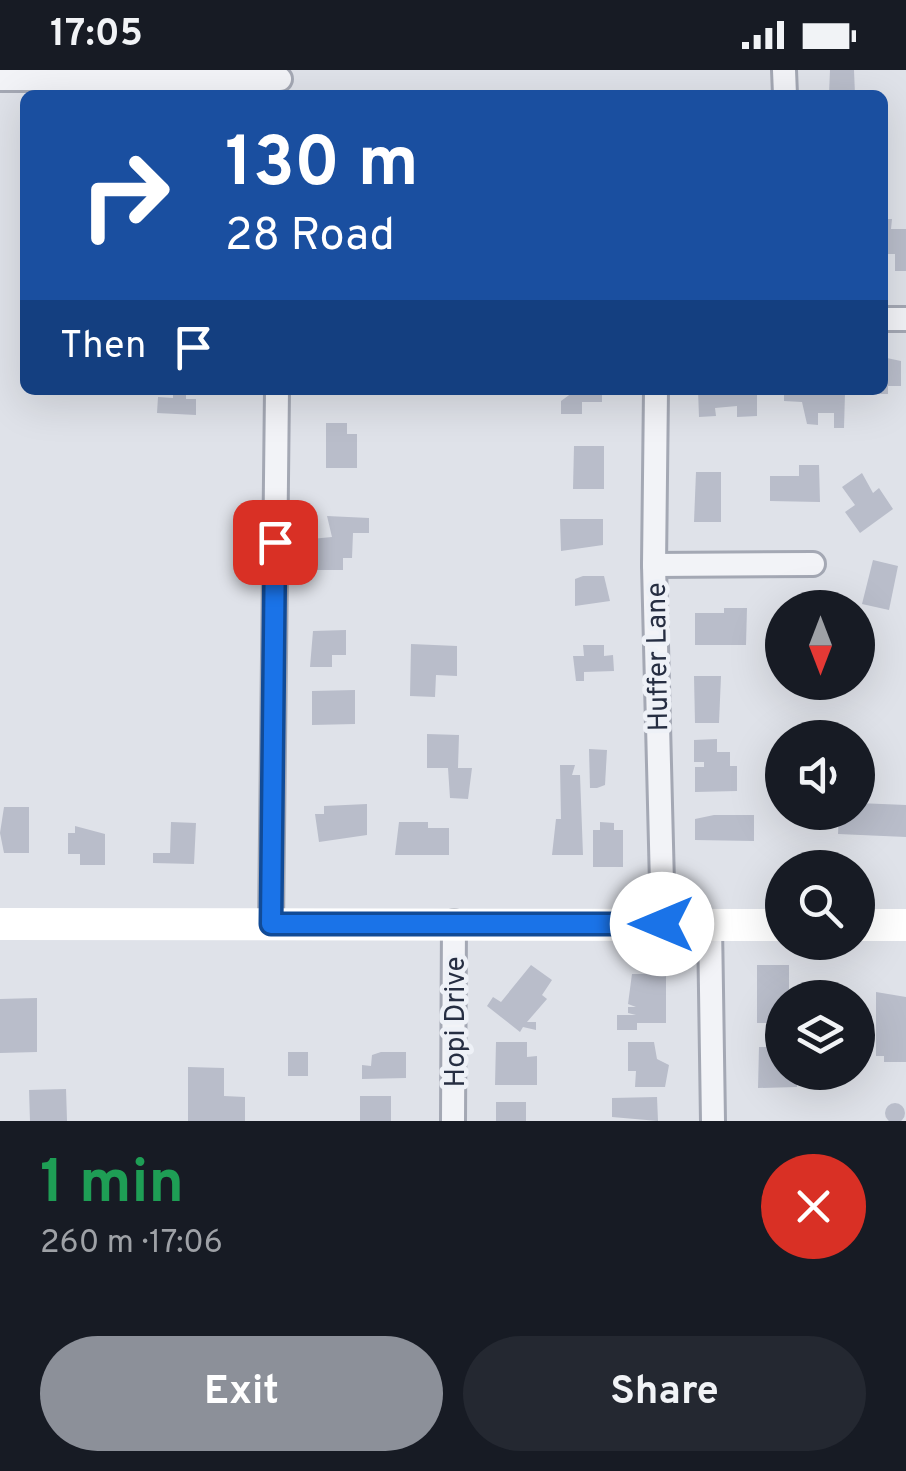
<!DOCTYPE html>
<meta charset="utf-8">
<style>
:root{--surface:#171b24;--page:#242831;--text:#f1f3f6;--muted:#9ea1a6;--accent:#8c9099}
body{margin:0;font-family:Overpass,sans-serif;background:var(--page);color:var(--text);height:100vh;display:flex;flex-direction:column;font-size:38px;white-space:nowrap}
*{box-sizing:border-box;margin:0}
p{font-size:32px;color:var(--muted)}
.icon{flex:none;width:55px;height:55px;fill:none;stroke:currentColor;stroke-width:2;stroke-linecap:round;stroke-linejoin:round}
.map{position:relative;height:1051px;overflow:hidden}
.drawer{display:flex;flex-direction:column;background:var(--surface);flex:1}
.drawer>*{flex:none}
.top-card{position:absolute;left:20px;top:20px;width:868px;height:305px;border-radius:15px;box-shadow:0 10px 40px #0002;background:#1a4fa0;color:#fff;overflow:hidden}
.needle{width:65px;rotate:180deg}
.controls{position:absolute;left:765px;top:520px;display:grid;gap:20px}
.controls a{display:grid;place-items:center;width:110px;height:110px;border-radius:50%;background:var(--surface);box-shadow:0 10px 40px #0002;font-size:50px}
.pin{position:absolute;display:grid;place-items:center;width:85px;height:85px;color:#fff;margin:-42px;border-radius:20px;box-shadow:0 5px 15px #0006}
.me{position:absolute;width:110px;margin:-55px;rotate:270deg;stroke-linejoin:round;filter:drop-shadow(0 0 8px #0008)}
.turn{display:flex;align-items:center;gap:35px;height:210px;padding:0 40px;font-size:45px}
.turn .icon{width:130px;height:130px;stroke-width:2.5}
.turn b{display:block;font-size:70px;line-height:85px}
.then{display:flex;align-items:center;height:95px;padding:0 40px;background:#0003;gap:20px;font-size:38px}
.round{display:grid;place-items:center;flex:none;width:105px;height:105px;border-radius:52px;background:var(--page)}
.headline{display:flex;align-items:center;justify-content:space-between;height:170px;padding:0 40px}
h1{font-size:60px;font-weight:700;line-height:75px;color:#1e9e55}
.cta{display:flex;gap:20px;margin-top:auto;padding:20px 40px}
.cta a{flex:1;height:115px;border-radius:60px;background:var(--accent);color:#fff;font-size:40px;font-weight:700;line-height:115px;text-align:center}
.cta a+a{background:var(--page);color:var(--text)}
.status{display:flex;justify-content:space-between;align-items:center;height:70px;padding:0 50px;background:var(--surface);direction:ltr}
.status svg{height:28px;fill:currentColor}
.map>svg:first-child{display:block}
.building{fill:#b9bdca}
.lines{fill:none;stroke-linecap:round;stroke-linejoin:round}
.street-casing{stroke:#a4a8b4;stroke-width:28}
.street{stroke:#f2f3f7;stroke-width:22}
.secondary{stroke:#fff;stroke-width:32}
.route-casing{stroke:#114b97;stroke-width:25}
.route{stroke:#1a73e8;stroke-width:18}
.labels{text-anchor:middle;stroke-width:9;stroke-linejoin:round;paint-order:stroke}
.street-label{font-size:28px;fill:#262e42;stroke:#eef1f7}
</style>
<div class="status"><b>17:05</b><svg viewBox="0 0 49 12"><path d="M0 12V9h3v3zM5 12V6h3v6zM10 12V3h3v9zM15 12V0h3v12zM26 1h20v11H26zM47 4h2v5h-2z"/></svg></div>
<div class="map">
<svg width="906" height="1051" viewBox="0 0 906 1051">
<rect width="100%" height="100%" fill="#dfe2e9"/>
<g class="building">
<polygon points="830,0 854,0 855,25 829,25"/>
<polygon points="882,149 892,149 891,159 906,159 906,201 895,201 895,184 882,184"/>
<polygon points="882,287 901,291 901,316 888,316 888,324 878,324 882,320"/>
<polygon points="173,320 186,320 186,329 196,329 196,345 157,343 158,327 173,328"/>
<polygon points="576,320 602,320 602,332 582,332 582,344 561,344 561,331"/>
<polygon points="698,320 757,320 757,346 737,347 737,336 715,338 716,346 699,347"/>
<polygon points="784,320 845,323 844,358 834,358 834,343 818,343 818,355 807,354 802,332 784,331"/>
<polygon points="326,353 347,353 347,364 357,364 357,398 326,398"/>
<polygon points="574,376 604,376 604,419 573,419"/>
<polygon points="799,395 819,395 820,432 770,431 770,406 799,406"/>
<polygon points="696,402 721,402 721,452 694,452"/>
<polygon points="862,403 873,423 879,418 893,439 860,463 845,442 855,435 842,417"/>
<polygon points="327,446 369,448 369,463 353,463 352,488 343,488 343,500 311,500 311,490 307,490 311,469 332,467"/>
<polygon points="560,449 603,449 603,475 561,481"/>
<polygon points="873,490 898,496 889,540 862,534"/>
<polygon points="583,506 604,506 610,531 575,536 575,509"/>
<polygon points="724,538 747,538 746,575 695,575 695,543 724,543"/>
<polygon points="346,560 346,585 332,585 332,597 310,597 313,561"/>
<polygon points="411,574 457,576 457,606 436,605 435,627 410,626"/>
<polygon points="583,575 604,575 604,586 613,585 614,601 584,602 584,611 576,611 573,586 584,586"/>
<polygon points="694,606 721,606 719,653 695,653"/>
<polygon points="355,620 355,654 312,655 312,621"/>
<polygon points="427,664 459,665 458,698 472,698 468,729 450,728 448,698 427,698"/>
<polygon points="717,669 717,682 730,682 730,696 737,696 737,721 695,722 695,697 704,697 704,692 694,692 694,670"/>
<polygon points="589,679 607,680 605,715 597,718 590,718"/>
<polygon points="560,695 575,695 572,705 580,705 583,785 552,785 556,749 561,749"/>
<polygon points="858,733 906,735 906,767 838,764 839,742 858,742"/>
<polygon points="367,734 367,765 319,772 315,744 324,744 324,736"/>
<polygon points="4,737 29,737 29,783 4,783 0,763"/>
<polygon points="714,745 754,745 754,771 695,770 695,749"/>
<polygon points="171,752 196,753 194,794 153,793 153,783 170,783"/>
<polygon points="399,752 428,752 428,758 449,758 449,785 395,785"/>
<polygon points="600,752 614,753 614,760 623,760 623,797 593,797 593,760 600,760"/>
<polygon points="75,756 105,764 105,795 80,795 80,784 68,784 68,763 75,763"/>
<polygon points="531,895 552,910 542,925 547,929 527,952 536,952 536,960 523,957 520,962 487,936 493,927 501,932"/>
<polygon points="757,895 789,895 789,928 782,928 782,953 757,953"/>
<polygon points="632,904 666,904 666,953 637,953 637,960 617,960 617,945 636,945 628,943 628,937 636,937 628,934"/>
<polygon points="876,922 906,927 906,992 884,992 884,986 876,986"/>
<polygon points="37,928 37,982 0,983 0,929"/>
<polygon points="496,972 527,972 527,987 537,986 537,1015 495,1015"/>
<polygon points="628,972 654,972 657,989 669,995 665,1017 635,1017 636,1001 628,1001"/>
<polygon points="759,977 780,977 782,1002 797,1002 797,1017 758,1018"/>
<rect x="288" y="982" width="20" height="24"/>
<polygon points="381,982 406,982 406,1008 362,1009 362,995 371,996 372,985"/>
<polygon points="188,997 224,998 224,1026 245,1027 245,1051 188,1051"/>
<polygon points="66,1019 67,1051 30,1051 29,1020"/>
<rect x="360" y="1026" width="31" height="25"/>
<polygon points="657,1027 658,1051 612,1047 612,1028"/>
<rect x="496" y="1032" width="30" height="19"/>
<circle cx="895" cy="1043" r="10"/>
</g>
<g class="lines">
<defs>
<g id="street">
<polyline points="784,0 785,25"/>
<polyline points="0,9 280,9"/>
<polyline points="882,249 906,249"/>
<polyline points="656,320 654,495 663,854"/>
<polyline points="654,495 813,494"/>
<polyline points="271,854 277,320"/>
<polyline points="710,855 713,1051"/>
<polyline points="453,1051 454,852"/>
</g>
</defs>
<use href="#street" class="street-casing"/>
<use href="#street" class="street"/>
<g class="secondary">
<polyline points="0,854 782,855"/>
<polyline points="858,855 906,855"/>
</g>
</g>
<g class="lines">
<defs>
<polyline id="route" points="275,472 271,854 662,854"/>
</defs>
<use href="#route" class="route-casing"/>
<use href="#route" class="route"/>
</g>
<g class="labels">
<g class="street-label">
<text transform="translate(656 587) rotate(-91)" y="10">Huffer Lane</text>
<text transform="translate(454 952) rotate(-90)" y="10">Hopi Drive</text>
</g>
</g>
</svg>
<div class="controls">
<a><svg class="needle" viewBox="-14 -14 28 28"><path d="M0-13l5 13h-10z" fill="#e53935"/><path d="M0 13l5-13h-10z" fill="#9ea1a6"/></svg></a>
<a><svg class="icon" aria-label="sound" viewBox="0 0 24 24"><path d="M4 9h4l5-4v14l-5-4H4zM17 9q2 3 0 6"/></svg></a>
<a><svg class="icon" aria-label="search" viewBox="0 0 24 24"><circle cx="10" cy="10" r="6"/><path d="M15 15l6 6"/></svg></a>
<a><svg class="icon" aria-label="layers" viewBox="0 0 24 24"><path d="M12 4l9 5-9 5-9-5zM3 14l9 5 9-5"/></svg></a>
</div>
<div class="pin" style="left:275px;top:472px;background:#d93025"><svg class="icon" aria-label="arrive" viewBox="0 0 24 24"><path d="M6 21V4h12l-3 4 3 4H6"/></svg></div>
<svg class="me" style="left:662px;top:854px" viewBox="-20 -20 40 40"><circle r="19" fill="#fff"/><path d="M0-13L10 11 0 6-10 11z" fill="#1a73e8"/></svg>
<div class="top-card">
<div class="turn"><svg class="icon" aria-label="right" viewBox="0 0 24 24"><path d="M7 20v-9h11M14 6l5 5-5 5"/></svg><div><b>130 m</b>28 Road</div></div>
<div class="then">Then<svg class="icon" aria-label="arrive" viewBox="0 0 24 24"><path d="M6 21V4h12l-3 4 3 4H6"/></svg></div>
</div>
</div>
<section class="drawer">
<div class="headline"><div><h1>1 min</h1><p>260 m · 17:06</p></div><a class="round" style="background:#d93025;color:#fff"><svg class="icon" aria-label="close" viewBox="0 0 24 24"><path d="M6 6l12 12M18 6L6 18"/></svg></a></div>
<div class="cta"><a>Exit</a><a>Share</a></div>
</section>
